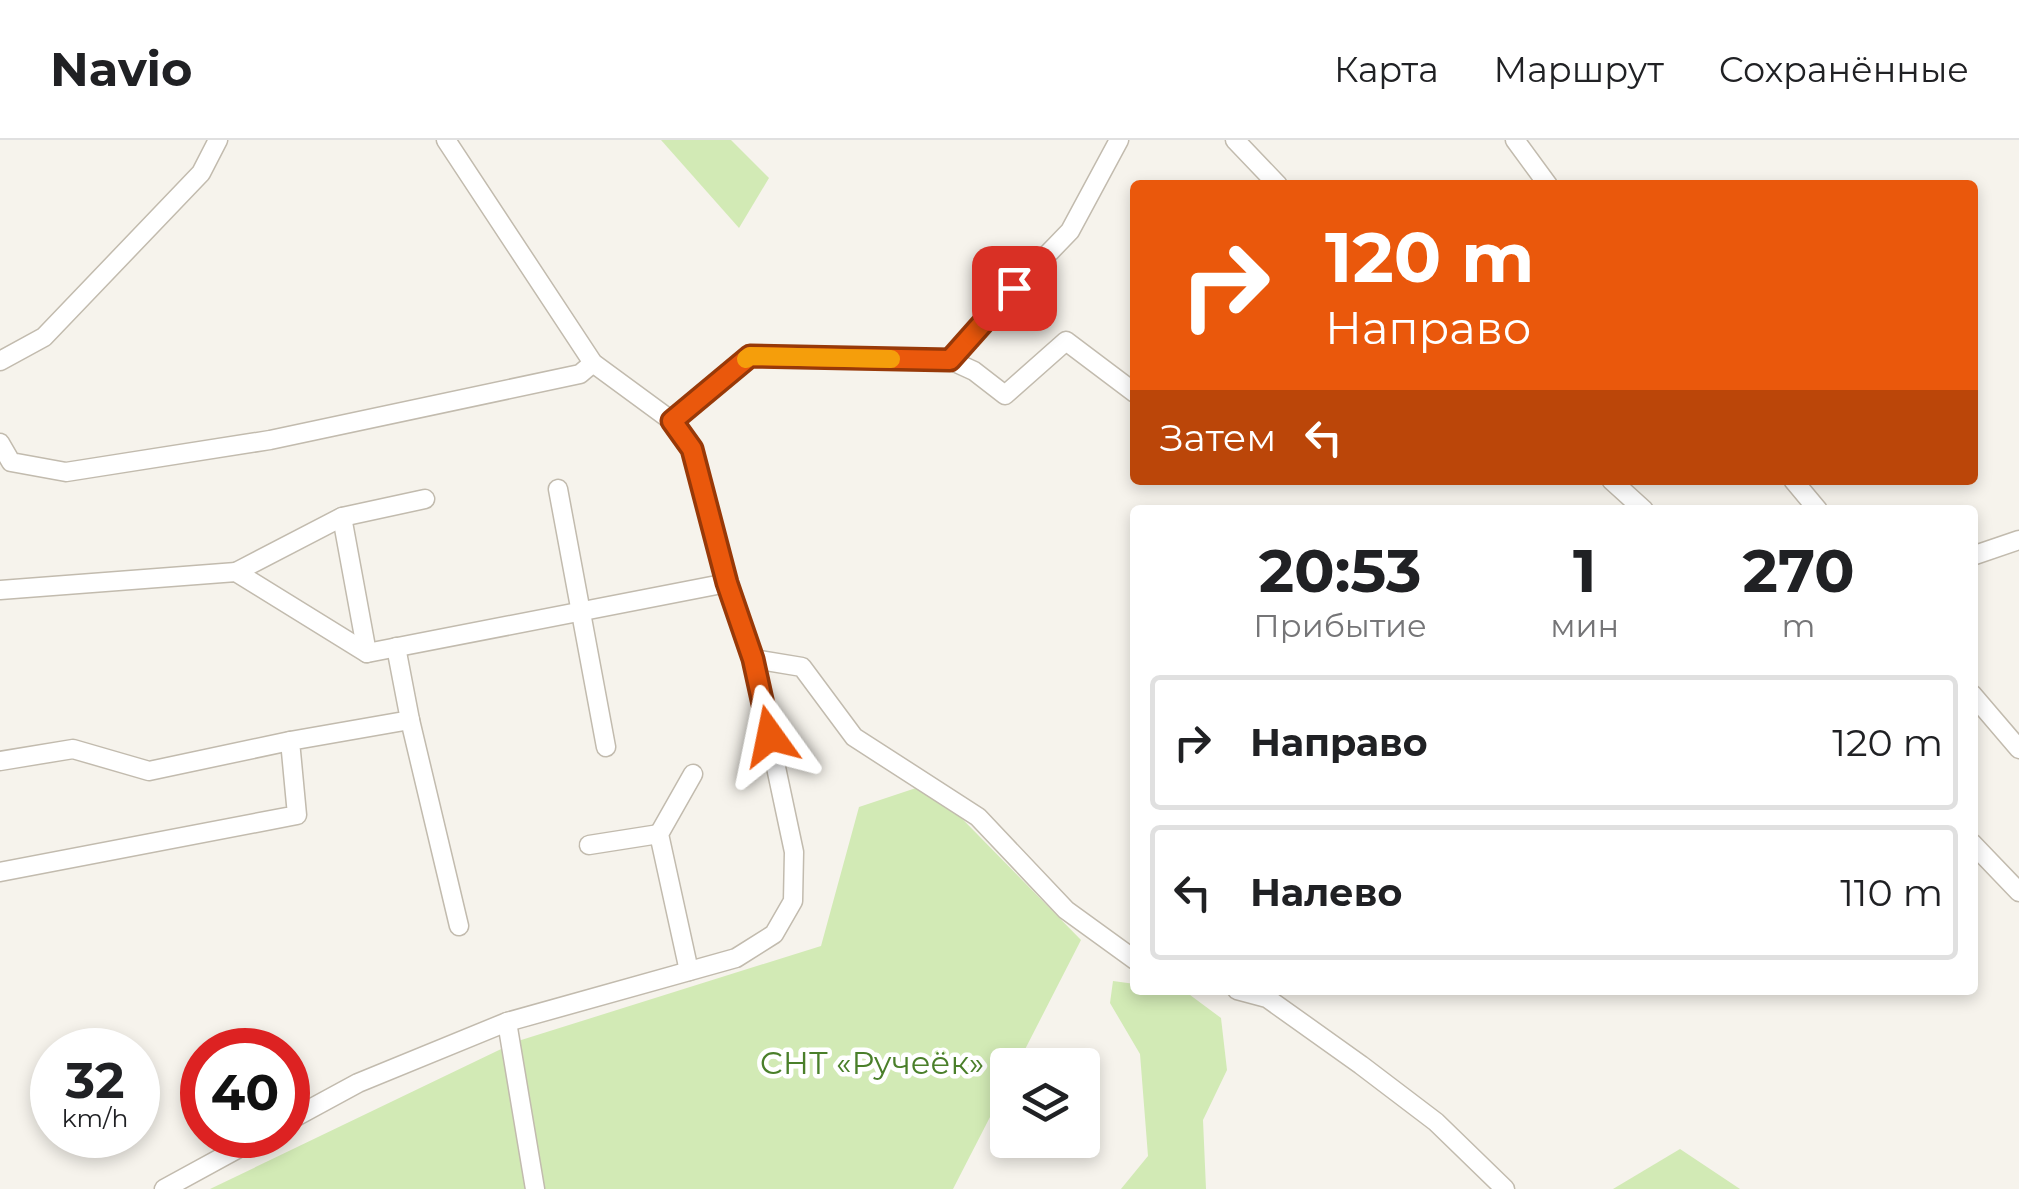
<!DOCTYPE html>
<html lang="ru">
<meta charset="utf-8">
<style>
:root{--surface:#fff;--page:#f2f2f2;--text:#202124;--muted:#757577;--line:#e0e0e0}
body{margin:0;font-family:Montserrat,sans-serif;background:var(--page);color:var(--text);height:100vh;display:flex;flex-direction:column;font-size:38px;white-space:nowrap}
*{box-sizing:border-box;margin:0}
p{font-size:32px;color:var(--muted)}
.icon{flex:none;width:55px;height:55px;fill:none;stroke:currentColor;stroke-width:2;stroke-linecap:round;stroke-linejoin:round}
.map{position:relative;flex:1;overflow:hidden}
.sheet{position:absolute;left:1130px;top:365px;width:848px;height:490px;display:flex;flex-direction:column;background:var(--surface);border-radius:10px;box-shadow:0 5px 15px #0003}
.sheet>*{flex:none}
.top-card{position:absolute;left:1130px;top:40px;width:848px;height:305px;border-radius:10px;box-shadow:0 5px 15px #0003;background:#ea580c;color:#fff;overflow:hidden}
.fabs{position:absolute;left:990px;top:908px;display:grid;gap:20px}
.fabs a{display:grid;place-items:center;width:110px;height:110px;border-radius:10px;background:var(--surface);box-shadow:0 5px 15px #0003;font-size:50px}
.speed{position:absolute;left:30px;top:888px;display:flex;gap:20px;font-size:50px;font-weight:700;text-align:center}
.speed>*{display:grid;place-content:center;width:130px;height:130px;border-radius:50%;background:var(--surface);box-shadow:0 5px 15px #0003;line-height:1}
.speed small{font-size:25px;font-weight:400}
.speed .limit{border:15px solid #d22;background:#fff;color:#111}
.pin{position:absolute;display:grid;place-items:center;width:85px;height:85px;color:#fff;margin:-42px;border-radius:20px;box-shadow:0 5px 15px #0006}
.me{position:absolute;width:110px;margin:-55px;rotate:348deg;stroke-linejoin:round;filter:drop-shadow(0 0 8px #0008)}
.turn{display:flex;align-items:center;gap:35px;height:210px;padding:0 30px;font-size:45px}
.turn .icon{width:130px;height:130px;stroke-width:2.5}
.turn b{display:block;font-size:70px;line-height:85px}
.then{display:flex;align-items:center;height:95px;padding:0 30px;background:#0003;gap:20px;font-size:38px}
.eta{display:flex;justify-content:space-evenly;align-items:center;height:170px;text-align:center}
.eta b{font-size:60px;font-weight:700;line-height:70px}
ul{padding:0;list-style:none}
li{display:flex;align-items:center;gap:30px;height:135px;margin:0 20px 15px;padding:0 10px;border:5px solid var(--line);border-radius:10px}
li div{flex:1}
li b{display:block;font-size:38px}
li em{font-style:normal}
header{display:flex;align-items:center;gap:60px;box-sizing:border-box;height:140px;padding:0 50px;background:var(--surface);border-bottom:2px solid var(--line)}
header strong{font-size:48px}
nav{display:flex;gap:55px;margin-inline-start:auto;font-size:35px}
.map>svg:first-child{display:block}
.green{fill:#d2eab5}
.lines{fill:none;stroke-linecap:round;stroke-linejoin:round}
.minor-casing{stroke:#c2bbae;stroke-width:21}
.minor{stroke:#fff;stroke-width:18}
.route-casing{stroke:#983908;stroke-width:25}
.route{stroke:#ea580c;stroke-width:18}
.slow{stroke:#f59e0b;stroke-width:18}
.labels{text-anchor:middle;stroke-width:9;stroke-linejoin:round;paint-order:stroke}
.park-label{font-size:32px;fill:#4a7f2a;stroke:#fff}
</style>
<header>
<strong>Navio</strong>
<nav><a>Карта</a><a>Маршрут</a><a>Сохранённые</a></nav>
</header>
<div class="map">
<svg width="2019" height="1049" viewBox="0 0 2019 1049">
<rect width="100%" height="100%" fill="#f6f3ec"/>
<g class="green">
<polygon points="661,0 731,0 769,38 739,88"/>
<polygon points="928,644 1081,800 1017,925 1008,925 1007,944 953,1049 210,1049 518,901 821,806 859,667"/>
<polygon points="1113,841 1135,844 1135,850 1186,852 1221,878 1227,930 1203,980 1206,1049 1121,1049 1148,1016 1140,914 1110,863"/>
<polygon points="1680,1009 1740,1049 1613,1049"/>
</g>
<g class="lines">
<defs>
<g id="minor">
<polyline points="1235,0 1278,45"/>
<polyline points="1515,0 1548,45"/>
<polyline points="950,220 987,177 1070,91 1119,0"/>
<polyline points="0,221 44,197 201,33 218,0"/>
<polyline points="672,281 750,216 950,220 974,231 1005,255 1066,201 1135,253"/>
<polyline points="0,303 11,322 66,332 270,300 580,234 593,223"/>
<polyline points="1611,340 1644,370"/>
<polyline points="1793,340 1818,370"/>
<polyline points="558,349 606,607"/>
<polyline points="342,377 367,513"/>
<polyline points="1972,416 2019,400"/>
<polyline points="236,432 342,377 425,359"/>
<polyline points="0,450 236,432 367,513 727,443"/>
<polyline points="753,519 802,527 854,597 978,677 1066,770 1135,820"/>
<polyline points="1972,554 2019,609"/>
<polyline points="410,580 459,786"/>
<polyline points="0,621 73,609 149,631 290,601"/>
<polyline points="1972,703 2019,752"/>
<polyline points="589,705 659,694"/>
<polyline points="0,732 297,675 290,601 410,580 396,507"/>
<polyline points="689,831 659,694 693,634"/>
<polyline points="1237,850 1267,858 1361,925 1436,982 1505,1049"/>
<polyline points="507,882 535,1049"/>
<polyline points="288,981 358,943 507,882 736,818 774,794 793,761 794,712 753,519 727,443 692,309 672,281 593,223 446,0"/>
<polyline points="164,1049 263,995"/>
</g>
</defs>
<use href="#minor" class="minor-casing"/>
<use href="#minor" class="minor"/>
</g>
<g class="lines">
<defs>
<polyline id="route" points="770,596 753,519 727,443 692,309 672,281 750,216 950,220 1014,148"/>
</defs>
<use href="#route" class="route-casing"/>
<use href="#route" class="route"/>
<polyline class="slow" points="746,219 750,216 891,219"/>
</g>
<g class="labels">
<g class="park-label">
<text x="872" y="934">СНТ «Ручеёк»</text>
</g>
</g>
</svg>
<div class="fabs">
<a><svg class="icon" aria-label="layers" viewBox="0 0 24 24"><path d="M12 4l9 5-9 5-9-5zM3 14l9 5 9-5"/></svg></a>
</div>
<div class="speed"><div>32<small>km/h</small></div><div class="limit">40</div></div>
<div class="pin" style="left:1014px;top:148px;background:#d93025"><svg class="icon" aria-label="arrive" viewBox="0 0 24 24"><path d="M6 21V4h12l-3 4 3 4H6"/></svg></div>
<svg class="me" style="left:770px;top:596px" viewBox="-20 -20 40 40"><path d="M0-17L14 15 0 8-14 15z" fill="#ea580c" stroke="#fff" stroke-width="4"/></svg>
<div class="top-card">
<div class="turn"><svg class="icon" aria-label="right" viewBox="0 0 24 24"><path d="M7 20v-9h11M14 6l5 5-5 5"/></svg><div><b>120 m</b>Направо</div></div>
<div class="then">Затем<svg class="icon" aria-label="left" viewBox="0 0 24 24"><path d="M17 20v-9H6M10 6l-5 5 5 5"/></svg></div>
</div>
<section class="sheet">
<div class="eta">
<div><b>20:53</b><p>Прибытие</p></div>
<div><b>1</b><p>мин</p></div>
<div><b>270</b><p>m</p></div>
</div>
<ul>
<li><svg class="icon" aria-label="right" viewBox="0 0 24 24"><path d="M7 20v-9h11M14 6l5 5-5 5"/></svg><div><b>Направо</b></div><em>120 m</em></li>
<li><svg class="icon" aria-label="left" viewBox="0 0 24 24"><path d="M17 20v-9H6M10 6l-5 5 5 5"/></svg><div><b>Налево</b></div><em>110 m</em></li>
</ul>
</section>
</div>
